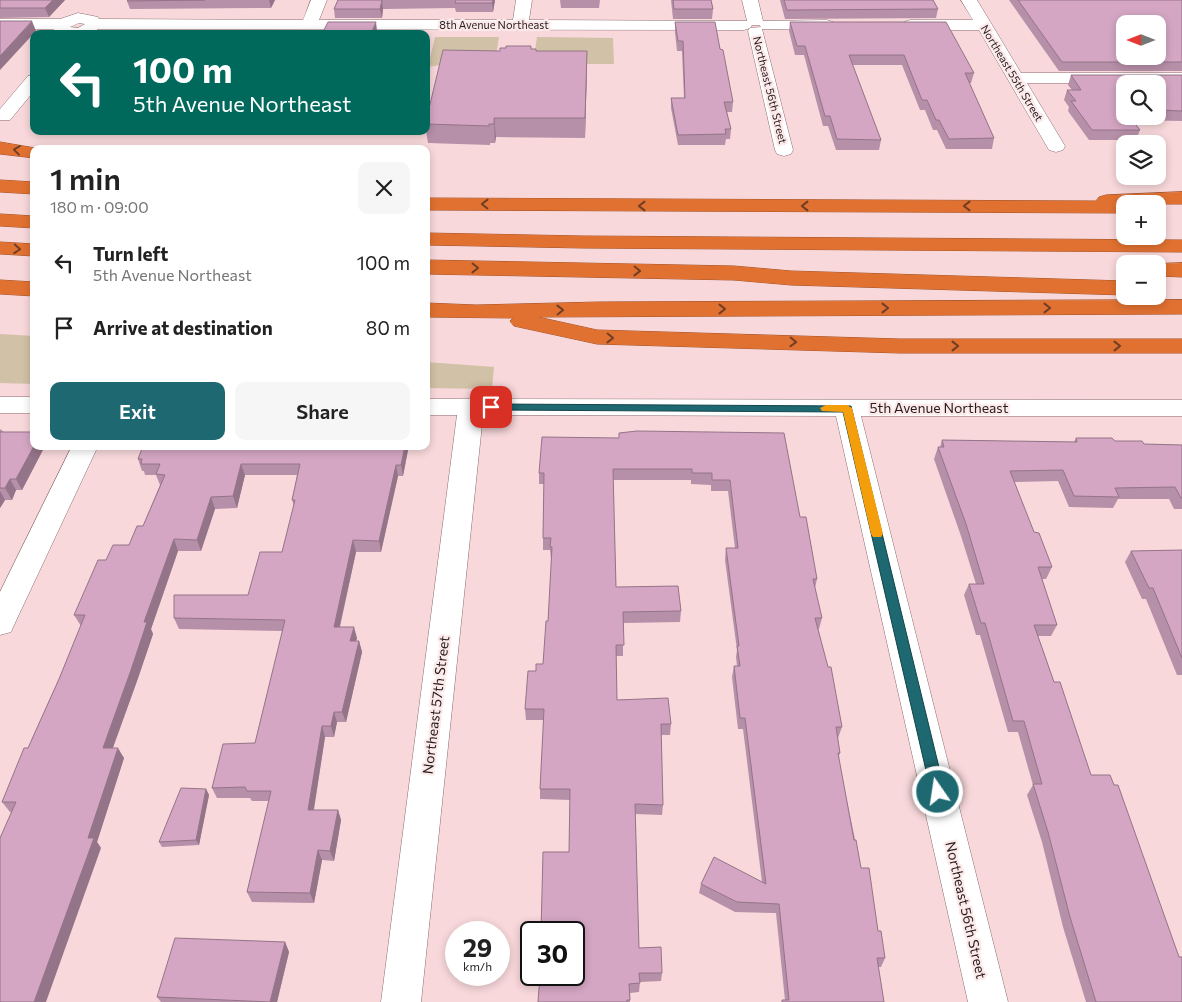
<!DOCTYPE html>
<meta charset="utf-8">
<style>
:root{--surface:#fff;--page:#f6f6f6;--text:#222;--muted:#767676;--accent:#1d6871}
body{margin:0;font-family:Commissioner,sans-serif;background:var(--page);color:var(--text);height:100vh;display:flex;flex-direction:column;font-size:19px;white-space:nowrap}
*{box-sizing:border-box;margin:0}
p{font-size:16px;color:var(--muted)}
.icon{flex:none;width:28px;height:28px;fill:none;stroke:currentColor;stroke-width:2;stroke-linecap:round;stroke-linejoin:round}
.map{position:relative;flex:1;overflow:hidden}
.sheet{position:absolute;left:30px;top:145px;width:400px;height:305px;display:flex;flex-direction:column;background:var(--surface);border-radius:10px;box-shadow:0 2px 8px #0003}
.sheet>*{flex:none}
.hud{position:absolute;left:30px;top:30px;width:400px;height:105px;border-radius:10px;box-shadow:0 2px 8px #0003;background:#00695c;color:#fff;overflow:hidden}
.needle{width:32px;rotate:270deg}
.fabs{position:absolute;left:1116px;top:15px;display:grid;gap:10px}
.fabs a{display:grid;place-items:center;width:50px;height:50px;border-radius:10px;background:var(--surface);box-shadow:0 2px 8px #0003;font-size:25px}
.speed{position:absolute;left:445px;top:921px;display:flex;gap:10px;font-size:25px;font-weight:700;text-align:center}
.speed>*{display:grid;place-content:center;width:65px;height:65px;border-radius:50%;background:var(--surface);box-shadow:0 2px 8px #0003;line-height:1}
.speed small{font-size:12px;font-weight:400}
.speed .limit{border:2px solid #111;border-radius:8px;background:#fff;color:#111}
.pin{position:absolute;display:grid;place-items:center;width:42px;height:42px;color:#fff;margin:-21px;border-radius:10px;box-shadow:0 2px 8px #0006}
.me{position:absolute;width:55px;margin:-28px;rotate:347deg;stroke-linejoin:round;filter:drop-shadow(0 0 4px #0008)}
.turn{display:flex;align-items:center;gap:18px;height:105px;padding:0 20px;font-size:22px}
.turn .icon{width:65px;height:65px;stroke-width:2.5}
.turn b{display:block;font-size:35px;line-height:42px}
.round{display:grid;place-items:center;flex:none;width:52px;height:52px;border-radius:10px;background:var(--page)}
.overview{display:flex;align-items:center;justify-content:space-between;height:85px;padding:0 20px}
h1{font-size:30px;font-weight:600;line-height:38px}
.primary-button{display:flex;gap:10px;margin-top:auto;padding:10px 20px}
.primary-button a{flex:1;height:58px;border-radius:10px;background:var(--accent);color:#fff;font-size:20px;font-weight:600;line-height:58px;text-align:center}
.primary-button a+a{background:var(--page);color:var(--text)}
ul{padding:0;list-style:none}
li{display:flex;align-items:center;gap:15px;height:65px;padding:0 20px}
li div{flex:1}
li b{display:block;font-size:19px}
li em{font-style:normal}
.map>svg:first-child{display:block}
.green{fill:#d1c1a6}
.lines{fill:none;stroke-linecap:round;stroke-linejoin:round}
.street-casing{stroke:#8b6f71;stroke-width:1}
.highway-casing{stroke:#a0532a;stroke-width:1}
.street{fill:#fff;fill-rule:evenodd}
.highway{fill:#e17131;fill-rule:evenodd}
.wall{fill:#b68fa8;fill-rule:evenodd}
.shaded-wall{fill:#947488}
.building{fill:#d4a6c3;stroke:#947488;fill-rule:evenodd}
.oneway{stroke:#713e25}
.route{fill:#1d6871;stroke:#134449}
.slow{fill:#f59e0b}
.labels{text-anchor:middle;stroke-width:4.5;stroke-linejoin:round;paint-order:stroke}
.far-street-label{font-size:11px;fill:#271c1d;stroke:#fce9ea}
.street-label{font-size:14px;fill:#271c1d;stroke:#fce9ea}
</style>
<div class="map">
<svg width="1182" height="1002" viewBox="0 0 1182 1002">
<rect width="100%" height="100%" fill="#f8d8da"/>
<g class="green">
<polygon points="435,37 499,37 496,56 428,67"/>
<polygon points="537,37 613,38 614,64 585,64 534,58"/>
<polygon points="0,334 34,336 34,384 0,383"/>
<polygon points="426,362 494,367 492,389 426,388"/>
</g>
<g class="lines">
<defs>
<g id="street">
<path d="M311 0H327L319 20H513L516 0H532L529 20 747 21 742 0H758L763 21 827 20 833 22 835 25 833 28 827 30 762 29 793 150 791 154 784 156 777 154 775 150 748 31 750 28 761 27 759 25H752L750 28 744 30 98 29 91 34H58L53 29H0V19H60L78 13 98 17 99 19 303 20ZM79 23 85 24 78 28 70 27Z"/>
<polygon points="961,0 977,0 1021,73 1182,73 1182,83 1027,83 1065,146 1063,150 1056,152 1049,150 979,30 910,30 904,28 902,25 904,22 910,20 973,20"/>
<polygon points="34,75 34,91 10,120 0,120 0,109 28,76"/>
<rect x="0" y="397" width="34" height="16"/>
<polygon points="426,399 1182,400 1182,416 861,416 1008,1002 968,1002 836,416 483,415 421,1002 381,1002 457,415 426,415"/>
<polygon points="72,446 98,446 15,623 11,632 0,635 0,592"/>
</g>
<g id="highway">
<polygon points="0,142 41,149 34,149 34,158 0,154"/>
<polygon points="0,180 34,182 34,194 0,192"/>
<polygon points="1182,192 1182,204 1125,204 1125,213 426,210 426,198 1096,201 1099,197 1106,195"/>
<polygon points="0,214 34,216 34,228 0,226"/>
<polygon points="426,233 583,236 1182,240 1182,252 583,248 426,245"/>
<polygon points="0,242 34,244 34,256 0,254"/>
<polygon points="426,260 734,266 791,271 1125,281 1125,295 791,285 734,280 426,274"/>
<polygon points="1182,263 1182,277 1158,276 1157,264"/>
<polygon points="0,280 34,282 34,296 0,294"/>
<polygon points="1182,300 1182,314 538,317 597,330 900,339 1182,339 1182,353 900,353 597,344 514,326 510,321 513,318 426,317 426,303 476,305 599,302"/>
</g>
</defs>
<use href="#street" class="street-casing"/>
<use href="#highway" class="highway-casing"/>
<use href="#street" class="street"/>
<use href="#highway" class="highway"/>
</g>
<g class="wall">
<polygon points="0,0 65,0 49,17 0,18"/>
<polygon points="128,0 275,0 271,8 130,9 127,1"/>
<polygon points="338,0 495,0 493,12 456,12 455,8 383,9 382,18 335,18 334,9"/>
<polygon points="560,0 600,0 599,8 561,8"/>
<polygon points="671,0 711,0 713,9 712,19 673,19"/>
<polygon points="780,0 933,0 938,9 936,18 785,19"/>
<polygon points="1009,0 1182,0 1182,71 1059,71"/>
<polygon points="675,22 720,49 733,102 732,112 727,112 731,129 730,139 726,139 725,145 678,145 671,108 671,98 684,98 682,51 677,51 675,32"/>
<polygon points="790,22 974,73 971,83 969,83 994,138 992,149 946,149 937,130 933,130 925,110 920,110 902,65 852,65 881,140 879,150 836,150 828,126 823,126 804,55 795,55 789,31"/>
<polygon points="531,49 536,51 587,51 585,138 496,137 495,143 490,143 490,145 428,143 426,131 426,121"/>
<path d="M1071 75H1182V121L1132 120 1140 130 1136 140H1089L1068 111 1069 107 1064 100 1067 90H1072L1068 85ZM1125 84H1158V116H1125Z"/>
<polygon points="0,429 4,432 34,446 45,446 22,490 16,490 12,500 5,500 0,508"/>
<polygon points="637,431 800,517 817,579 815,588 822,618 819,629 818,629 842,727 838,738 837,738 840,753 838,758 861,868 885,958 881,967 878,967 884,1002 782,1002 782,1000 785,1000 776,913 735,912 699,893 701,884 762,882 743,729 738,729 732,677 734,666 737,666 736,657 737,650 725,560 726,548 735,548 728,491 711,491 711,485 691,484 691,480 613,480 616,587 681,611 680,622 623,623 623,656 616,656 617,700 671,724 670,735 661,735 663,805 662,815 635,814 639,948 662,973 661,981 640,982 639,992 630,993 630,1002 538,1002 569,852 570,800 540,799 540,789 544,720 526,720 525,709 536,671 543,664 548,621 552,558 551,558 550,550 543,550 543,538 544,484 539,484 539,473"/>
<polygon points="1076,438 1144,444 1182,445 1182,509 1174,509 1169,499 1118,499 1113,508 1069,507 1058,481 1014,482 1034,532 1052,567 1046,579 1042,579 1057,625 1051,636 1038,636 1054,682 1182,1002 1086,1002 1063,927 1042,842 1027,795 1033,785 1018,732 1008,732 980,635 976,635 964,595 969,584 976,584 961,536 934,459 938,447 940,447 942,440 1074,442"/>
<polygon points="408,450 403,476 398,476 381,552 356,552 340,627 357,638 356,641 359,641 362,652 346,722 337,722 334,737 325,737 314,810 338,810 341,820 334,861 322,860 314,903 252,902 247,892 269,801 252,801 250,798 217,798 212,788 255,743 283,631 179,629 174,618 248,595 282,552 294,506 292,500 297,475 245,475 237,508 215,509 201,551 178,551 151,629 153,634 137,681 113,748 124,758 97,842 101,848 10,812 2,802 28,748 59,679 81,626 74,615 106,560 129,545 143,526 160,485 156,475 145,475 144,471 142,471 138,459"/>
<polygon points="1182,550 1182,675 1177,675 1146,599 1142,599 1125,562 1131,551"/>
<polygon points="206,789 209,795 199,845 162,847 159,842"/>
<polygon points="285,942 289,952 277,1002 161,1002 157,997"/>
</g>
<g class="shaded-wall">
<polygon points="53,0 65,0 49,17 45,8"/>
<polygon points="269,0 275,0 271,8"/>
<polygon points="382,0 383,9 382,18 380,9"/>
<polygon points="493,0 495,0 493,12 492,3"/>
<polygon points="32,21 36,31 0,70 0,56"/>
<polygon points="376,22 377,31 376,34 371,34"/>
<polygon points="587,51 587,70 585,138 585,118"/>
<polygon points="494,118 496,137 495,143 494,124"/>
<polygon points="34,446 45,446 22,490 16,479"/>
<polygon points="405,446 408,446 408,450 403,476 401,465"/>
<polygon points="241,464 245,475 237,508 233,496"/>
<polygon points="396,465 398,476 381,552 379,541"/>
<polygon points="10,479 16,490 12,500 5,488"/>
<polygon points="0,491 5,500 0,508"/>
<polygon points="211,497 215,509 201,551 197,540"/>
<polygon points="174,539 178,551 151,629 153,634 137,681 109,758 103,748 144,622"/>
<polygon points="353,540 356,552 337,638 334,627"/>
<polygon points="354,627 357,638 353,652 350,641"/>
<polygon points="359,641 362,652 346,722 342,712"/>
<polygon points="334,712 337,722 334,737 331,726"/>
<polygon points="322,726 325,737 312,820 308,810"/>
<polygon points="118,748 124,758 97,842 101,848 46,1002 34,1002"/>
<polygon points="206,789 209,795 199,845 196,840"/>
<polygon points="338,810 341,820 334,861 330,851"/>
<polygon points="318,850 322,860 314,903 310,893"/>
<polygon points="285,942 289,952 277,1002 270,1002"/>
</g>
<g class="building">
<polygon points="0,0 53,0 45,8 0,8"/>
<polygon points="128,0 205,0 127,1"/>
<polygon points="338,0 382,0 380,9 334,9"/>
<polygon points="456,0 493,0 492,3 455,3"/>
<polygon points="673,0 711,0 713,9 674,9"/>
<polygon points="784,0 933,0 938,9 787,10"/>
<path d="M1018 0H1182V62H1062ZM1125 24H1158V56H1125Z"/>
<polygon points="0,21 32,21 0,56"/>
<polygon points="328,22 376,22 371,34 322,34"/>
<polygon points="675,22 715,22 720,49 723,50 733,102 724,102 731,129 725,129 726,134 678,135 671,98 685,98 683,41 678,41"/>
<polygon points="790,22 946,22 974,73 965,73 994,138 949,139 939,120 936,120 927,100 922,100 904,55 849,55 881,140 837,139 830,116 825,116 805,46 797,46"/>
<polygon points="506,46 531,46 531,49 536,49 536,51 587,51 585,118 494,118 494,124 489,124 489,126 426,124 426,121 443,50 500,51 500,48 506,48"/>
<polygon points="1071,75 1182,75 1182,111 1158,110 1158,84 1125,84 1125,116 1129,116 1140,130 1092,130 1071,101 1076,101 1067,90 1081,90"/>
<polygon points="637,431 784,433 800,517 806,517 817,579 813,579 822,618 815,618 828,667 831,667 842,727 836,727 840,753 838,753 854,840 856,840 861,868 869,868 878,931 881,931 885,958 877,958 884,1002 782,1002 782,1000 789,1000 779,904 737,902 701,884 714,857 766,884 745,718 740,718 734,666 740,666 737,646 739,646 726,548 738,548 730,480 712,480 712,473 692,473 692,469 613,469 616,587 678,586 681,611 623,612 624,645 616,645 617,700 668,698 671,724 661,724 663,805 635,804 639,948 661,947 662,973 639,973 640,983 629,984 630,1000 627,1000 627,1002 538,1002 540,975 574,975 574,932 541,932 543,852 569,852 570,789 540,789 544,709 525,709 528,671 536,671 536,664 543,664 546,621 548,621 552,547 550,547 551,538 543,538 544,473 539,473 542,437 619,438 619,433"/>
<polygon points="0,432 34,432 34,446 16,479 10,479 5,488 0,488"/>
<polygon points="1076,438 1112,438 1115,441 1142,441 1144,444 1182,445 1182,498 1181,498 1175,487 1115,488 1119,497 1074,496 1063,470 1010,471 1034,532 1039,533 1052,567 1038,567 1057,625 1034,625 1054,682 1060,682 1091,775 1110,775 1114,785 1118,785 1179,957 1182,957 1182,1002 1096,1002 1070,917 1048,832 1033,784 1042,784 1024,721 1013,721 985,623 981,623 969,584 984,584 966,524 938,447 944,447 942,440 1077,442"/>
<polygon points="143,446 405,446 401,465 396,465 379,541 353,540 334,627 354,627 350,641 359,641 342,712 334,712 331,726 322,726 308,810 338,810 330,851 318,850 310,893 247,892 271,791 247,791 245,787 212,788 223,744 255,743 285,620 174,618 174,595 248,595 260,552 282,552 295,500 292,500 300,464 241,464 233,496 211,497 197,540 174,539 144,622 147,622 131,670 103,748 118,748 88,838 94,838 34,1002 0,1002 0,838 16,802 2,802 24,748 28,748 59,679 85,615 74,615 98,560 106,560 113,545 129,545 137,526 143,526 165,475 156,474 160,464 141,464 142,459 138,459"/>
<polygon points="1182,550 1182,658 1153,588 1149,588 1131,551"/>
<polygon points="181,788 206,789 196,840 159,842"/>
<polygon points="175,938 285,942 270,1002 157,997"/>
</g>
<defs><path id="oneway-chevron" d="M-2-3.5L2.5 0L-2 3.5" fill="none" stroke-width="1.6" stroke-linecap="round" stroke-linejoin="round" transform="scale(1.25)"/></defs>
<g class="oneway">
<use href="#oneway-chevron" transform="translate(17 150) rotate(-173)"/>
<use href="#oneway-chevron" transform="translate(485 204) rotate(-179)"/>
<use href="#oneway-chevron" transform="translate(642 206) rotate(-180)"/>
<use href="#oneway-chevron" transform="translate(805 206) rotate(180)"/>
<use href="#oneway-chevron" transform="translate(967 206) rotate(180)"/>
<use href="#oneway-chevron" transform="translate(17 249) rotate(4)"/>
<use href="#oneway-chevron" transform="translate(475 268) rotate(1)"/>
<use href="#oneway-chevron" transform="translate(637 271) rotate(1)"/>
<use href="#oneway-chevron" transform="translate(885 308)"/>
<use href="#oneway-chevron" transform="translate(1047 308)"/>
<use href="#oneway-chevron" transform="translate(722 309)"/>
<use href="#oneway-chevron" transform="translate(560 310) rotate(-1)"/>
<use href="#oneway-chevron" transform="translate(610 338) rotate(1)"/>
<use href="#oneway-chevron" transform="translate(793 342) rotate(2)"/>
<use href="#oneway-chevron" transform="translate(955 346)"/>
<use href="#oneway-chevron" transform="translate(1117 346)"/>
</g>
<polygon class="route" points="491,404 851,406 945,792 943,796 938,798 933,796 931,792 843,412 488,410 486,407"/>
<polygon class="slow" points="826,405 847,405 852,408 883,534 881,537 873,537 871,534 843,412 822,411 820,408"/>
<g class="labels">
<g class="far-street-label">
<text x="494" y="29">8th Avenue Northeast</text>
<text transform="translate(1012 73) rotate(59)" y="4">Northeast 55th Street</text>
<text transform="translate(770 90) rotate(76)" y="4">Northeast 56th Street</text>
</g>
<g class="street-label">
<text x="939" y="413">5th Avenue Northeast</text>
<text transform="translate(436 705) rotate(-83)" y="5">Northeast 57th Street</text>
<text transform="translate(966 910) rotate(77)" y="5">Northeast 56th Street</text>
</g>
</g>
</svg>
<div class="fabs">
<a><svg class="needle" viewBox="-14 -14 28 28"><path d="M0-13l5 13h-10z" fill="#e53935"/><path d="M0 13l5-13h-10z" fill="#767676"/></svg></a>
<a><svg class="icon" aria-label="search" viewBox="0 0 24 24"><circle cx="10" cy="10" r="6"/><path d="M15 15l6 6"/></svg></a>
<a><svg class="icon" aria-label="layers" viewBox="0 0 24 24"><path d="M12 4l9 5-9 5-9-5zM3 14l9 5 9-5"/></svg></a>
<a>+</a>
<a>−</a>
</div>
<div class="speed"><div>29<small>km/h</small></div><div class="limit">30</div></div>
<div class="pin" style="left:491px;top:407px;background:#d93025"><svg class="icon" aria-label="arrive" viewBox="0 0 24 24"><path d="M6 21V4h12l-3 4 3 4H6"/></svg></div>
<svg class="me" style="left:938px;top:792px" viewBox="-20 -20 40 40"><circle r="17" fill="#1d6871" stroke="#fff" stroke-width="3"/><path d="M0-11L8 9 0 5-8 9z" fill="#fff"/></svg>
<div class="hud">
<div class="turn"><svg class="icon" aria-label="left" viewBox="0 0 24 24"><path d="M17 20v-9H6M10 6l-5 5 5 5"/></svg><div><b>100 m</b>5th Avenue Northeast</div></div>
</div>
<section class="sheet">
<div class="overview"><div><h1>1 min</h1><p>180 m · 09:00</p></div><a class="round"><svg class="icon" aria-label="close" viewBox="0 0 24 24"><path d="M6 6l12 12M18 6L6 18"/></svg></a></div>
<ul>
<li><svg class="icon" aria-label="left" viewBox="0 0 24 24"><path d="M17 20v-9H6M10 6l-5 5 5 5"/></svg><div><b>Turn left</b><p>5th Avenue Northeast</p></div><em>100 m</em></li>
<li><svg class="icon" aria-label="arrive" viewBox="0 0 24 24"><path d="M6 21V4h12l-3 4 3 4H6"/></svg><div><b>Arrive at destination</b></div><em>80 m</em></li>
</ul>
<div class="primary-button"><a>Exit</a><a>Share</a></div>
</section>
</div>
